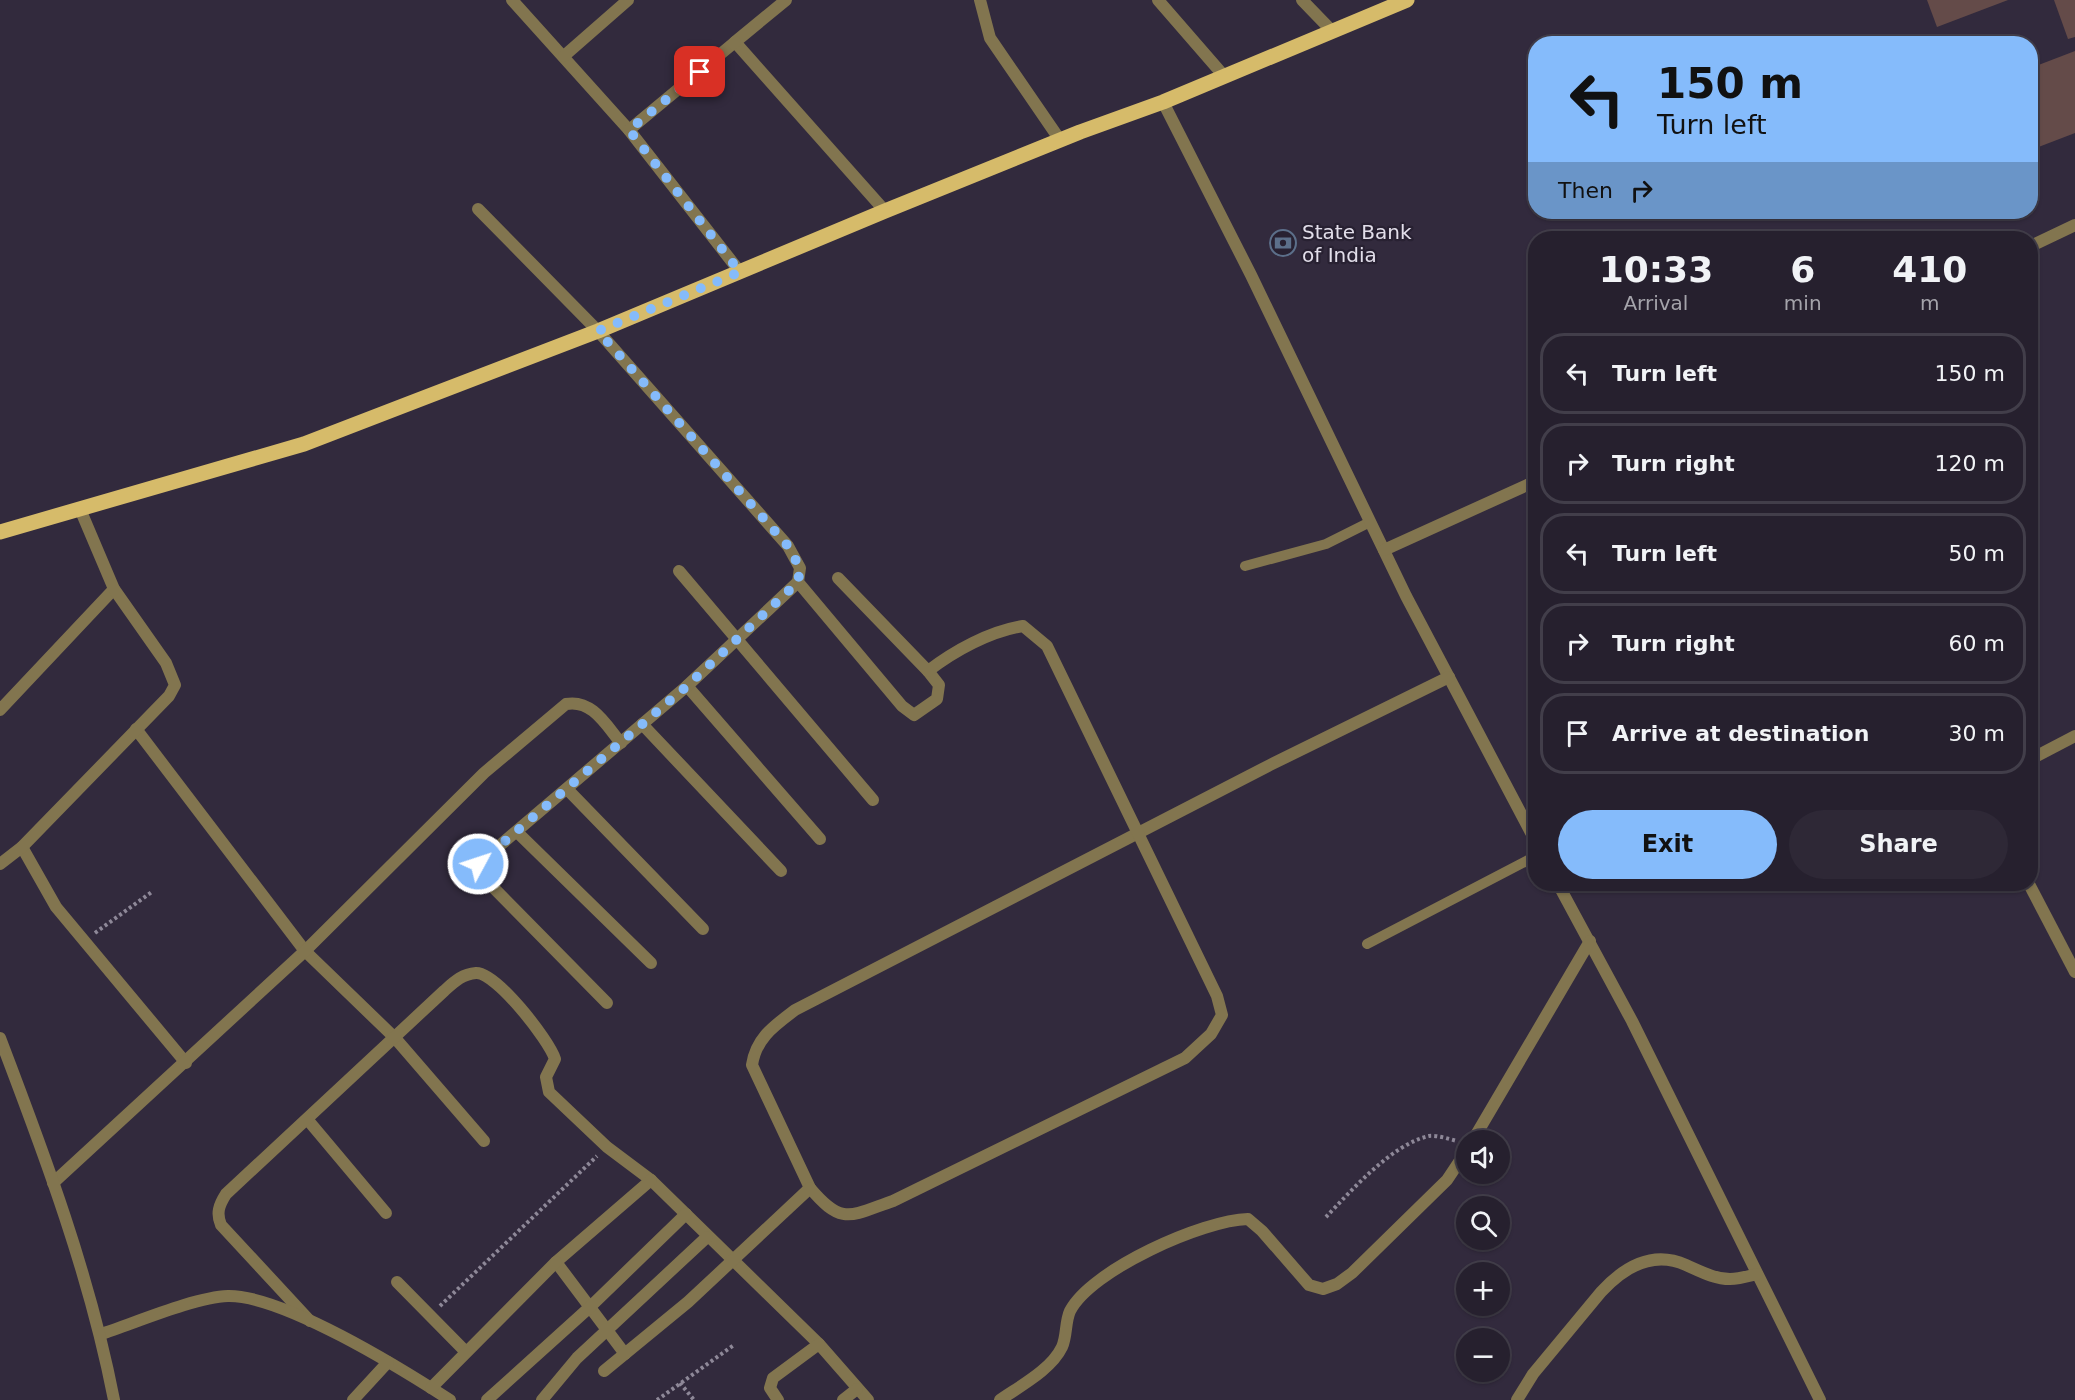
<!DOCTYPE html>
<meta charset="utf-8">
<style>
:root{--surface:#26202e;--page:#2e2836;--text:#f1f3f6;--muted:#a4a3aa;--line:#423e4a;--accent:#85bbfb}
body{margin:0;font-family:"DejaVu Sans",sans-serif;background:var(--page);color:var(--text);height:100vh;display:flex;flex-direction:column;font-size:22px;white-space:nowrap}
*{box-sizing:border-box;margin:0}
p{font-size:20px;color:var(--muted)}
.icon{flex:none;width:33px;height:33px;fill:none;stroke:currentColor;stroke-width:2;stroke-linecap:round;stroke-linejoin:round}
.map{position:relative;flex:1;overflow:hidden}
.panel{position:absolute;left:1528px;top:231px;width:510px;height:660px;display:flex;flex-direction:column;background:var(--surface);border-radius:24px;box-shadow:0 2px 4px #0004,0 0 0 2px var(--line)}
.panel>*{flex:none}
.top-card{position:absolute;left:1528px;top:36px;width:510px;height:183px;border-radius:24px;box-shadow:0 2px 4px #0004,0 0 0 2px var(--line);background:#85bbfb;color:#111;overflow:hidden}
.buttons{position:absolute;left:1456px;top:1130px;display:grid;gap:12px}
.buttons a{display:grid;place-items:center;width:54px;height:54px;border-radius:50%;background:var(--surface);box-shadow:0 2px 4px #0004,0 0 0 2px var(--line);font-size:30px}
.pin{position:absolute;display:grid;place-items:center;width:51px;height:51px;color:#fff;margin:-26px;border-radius:12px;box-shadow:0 3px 9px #0006}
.me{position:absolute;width:66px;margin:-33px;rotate:50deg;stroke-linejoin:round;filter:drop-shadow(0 0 4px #0008)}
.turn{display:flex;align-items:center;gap:21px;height:126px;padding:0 30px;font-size:27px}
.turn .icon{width:78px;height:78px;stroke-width:2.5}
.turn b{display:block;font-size:42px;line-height:51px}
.then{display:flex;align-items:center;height:57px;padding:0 30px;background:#0003;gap:12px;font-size:22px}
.eta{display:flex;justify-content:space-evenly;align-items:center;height:102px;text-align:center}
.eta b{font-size:36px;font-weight:600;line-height:42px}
.primary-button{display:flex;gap:12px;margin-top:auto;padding:12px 30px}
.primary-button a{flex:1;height:69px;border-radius:36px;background:var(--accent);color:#111;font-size:24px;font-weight:600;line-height:69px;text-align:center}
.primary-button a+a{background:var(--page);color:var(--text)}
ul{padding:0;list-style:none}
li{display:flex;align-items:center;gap:18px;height:81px;margin:0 12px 9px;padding:0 18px;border:3px solid var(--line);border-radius:24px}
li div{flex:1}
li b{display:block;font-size:22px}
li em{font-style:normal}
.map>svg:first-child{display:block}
.building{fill:#644b49}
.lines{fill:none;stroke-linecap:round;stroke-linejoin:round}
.path{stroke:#8e8898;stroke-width:4;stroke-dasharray:3 3;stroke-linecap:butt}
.service{stroke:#82754f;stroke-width:10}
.minor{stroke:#82754f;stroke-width:12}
.tertiary{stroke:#82754f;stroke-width:12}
.primary{stroke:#d6bb6a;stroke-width:15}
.route{stroke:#85bbfb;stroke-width:10;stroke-dasharray:0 18}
.labels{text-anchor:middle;stroke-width:4.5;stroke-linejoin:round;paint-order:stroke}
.poi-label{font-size:20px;fill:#e2deea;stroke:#282132;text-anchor:start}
</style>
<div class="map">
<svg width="2075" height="1400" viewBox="0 0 2075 1400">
<rect width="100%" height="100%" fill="#322a3d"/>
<g class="building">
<polygon points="1927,0 2008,0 1937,27"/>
<polygon points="2054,0 2075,0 2075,37 2068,39"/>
<polygon points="2075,51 2075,133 2031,150 2031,68"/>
</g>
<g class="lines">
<g class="path">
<polyline points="95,933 153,891"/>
<path d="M1326 1217C1351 1191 1392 1144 1429 1136 1437 1135 1449 1139 1457 1141"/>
<polyline points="440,1306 597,1156"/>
<polyline points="680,1383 694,1400"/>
<polyline points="657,1400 734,1345"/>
</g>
<g class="service">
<polyline points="1245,566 1326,544 1370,522"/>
<polyline points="1367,944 1536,856"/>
</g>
<g class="minor">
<polyline points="512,0 629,130 740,272"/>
<polyline points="786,0 735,42 885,211"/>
<polyline points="980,0 990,38 1060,140"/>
<polyline points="1158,0 1224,76"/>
<polyline points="1302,0 1332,31"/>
<polyline points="564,56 628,0"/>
<polyline points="1163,102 1251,275 1406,596 1536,842"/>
<polyline points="629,130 735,42"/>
<polyline points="478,209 598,331 788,546 800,568 798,582 902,706 914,715 937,699 939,685 928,671"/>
<polyline points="2031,246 2075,225"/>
<polyline points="1384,550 1536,481"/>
<polyline points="679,571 873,800"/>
<polyline points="687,686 820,839"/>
<polyline points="0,710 114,589"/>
<polyline points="642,724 781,871"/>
<polyline points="136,729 305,951 395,1038 484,1141"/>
<polyline points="2031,759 2075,736"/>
<polyline points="568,790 703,929"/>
<polyline points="517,832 651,963"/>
<polyline points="22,847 56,907 186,1063"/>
<polyline points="0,864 22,847 169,696 175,685 166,663 114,589 80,509"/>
<polyline points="1558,884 1632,1021 1820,1400"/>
<polyline points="2029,884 2075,972"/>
<polyline points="607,1003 479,873 478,864 687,686 798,582"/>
<polyline points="307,1119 386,1213"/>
<polyline points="1473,1140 1590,941"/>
<path d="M53 1183 305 951 484 773 566 704C592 699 606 725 621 743"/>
<path d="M810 1188 752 1065C756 1038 774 1026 795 1010L1270 765 1449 677"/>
<polyline points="397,1282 465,1351"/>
<path d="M310 1321 221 1225C216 1213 219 1205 226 1194L444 991C454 982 462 974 476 973 496 972 549 1040 555 1059L546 1077 549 1092 607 1147 651 1180 819 1344 868 1400"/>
<path d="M101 1334C135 1323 195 1297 228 1296 283 1295 402 1369 450 1400"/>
<polyline points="625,1354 556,1262 651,1180"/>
<path d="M604 1371 688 1302 810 1188C842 1226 850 1216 893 1201L1185 1058 1211 1034 1222 1015 1217 996 1047 646 1023 626C990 631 954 651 928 671L838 578"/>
<polyline points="431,1388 556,1262"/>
<polyline points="353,1400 388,1362"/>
<polyline points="487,1400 590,1307 686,1214"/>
<polyline points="542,1400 577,1358 707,1237"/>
<polyline points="778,1400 770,1388 773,1378 819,1344"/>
<polyline points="843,1400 857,1389"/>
<path d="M1000 1400C1020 1386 1051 1370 1062 1347 1067 1336 1065 1322 1070 1311 1091 1270 1203 1220 1248 1219L1262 1231 1309 1285 1323 1289 1337 1284 1352 1273 1447 1180 1467 1150"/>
<path d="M1517 1400 1533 1374 1601 1292C1624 1267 1653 1250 1686 1265 1700 1271 1714 1279 1730 1279 1739 1279 1749 1276 1757 1274"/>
</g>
<path class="tertiary" d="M0 1038C45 1156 90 1276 114 1400"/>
<polyline class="primary" points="0,532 304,444 413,402 598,331 885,211 1080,132 1163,102 1407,0"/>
</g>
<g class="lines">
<polyline class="route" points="478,864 687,686 798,582 800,568 788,546 598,331 740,272 629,130 700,72"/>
</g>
<defs>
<symbol id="bank-ring" viewBox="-11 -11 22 22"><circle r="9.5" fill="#282132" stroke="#5c6f8a" stroke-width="1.5"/><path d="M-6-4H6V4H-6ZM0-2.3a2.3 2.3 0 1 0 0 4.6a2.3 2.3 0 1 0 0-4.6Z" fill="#5c6f8a"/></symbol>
</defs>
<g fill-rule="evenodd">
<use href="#bank-ring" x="1268" y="228" width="30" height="30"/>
</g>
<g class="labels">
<g class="poi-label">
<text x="1302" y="239">State Bank<tspan x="1302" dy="23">of India</tspan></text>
</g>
</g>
</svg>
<div class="buttons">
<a><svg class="icon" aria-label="sound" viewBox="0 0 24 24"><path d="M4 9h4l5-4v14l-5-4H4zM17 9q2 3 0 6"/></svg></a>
<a><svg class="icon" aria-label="search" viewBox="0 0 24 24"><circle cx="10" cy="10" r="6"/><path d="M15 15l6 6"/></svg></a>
<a>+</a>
<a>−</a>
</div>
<div class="pin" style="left:700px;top:72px;background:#d93025"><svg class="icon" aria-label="arrive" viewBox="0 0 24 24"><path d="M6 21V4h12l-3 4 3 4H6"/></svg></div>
<svg class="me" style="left:478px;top:864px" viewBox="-20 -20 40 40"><circle r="17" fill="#85bbfb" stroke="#fff" stroke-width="3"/><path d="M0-11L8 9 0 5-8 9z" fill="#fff"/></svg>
<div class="top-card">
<div class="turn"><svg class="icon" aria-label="left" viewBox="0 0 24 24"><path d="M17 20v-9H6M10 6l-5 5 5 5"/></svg><div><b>150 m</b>Turn left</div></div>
<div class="then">Then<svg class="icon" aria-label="right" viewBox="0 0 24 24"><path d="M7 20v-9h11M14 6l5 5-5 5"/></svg></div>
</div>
<section class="panel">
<div class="eta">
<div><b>10:33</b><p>Arrival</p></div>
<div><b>6</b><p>min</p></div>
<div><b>410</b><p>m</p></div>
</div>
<ul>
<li><svg class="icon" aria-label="left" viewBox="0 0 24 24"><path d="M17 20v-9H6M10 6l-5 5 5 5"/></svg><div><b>Turn left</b></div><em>150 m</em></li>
<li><svg class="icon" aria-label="right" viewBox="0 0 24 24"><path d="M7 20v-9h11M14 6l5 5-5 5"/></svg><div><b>Turn right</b></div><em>120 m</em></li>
<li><svg class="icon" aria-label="left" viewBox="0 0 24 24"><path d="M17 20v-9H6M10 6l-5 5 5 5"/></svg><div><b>Turn left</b></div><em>50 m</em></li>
<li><svg class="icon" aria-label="right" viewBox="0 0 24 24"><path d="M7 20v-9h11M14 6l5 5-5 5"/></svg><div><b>Turn right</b></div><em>60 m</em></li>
<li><svg class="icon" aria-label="arrive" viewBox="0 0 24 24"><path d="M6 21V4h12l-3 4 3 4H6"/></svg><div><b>Arrive at destination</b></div><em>30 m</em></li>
</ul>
<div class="primary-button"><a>Exit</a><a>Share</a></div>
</section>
</div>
